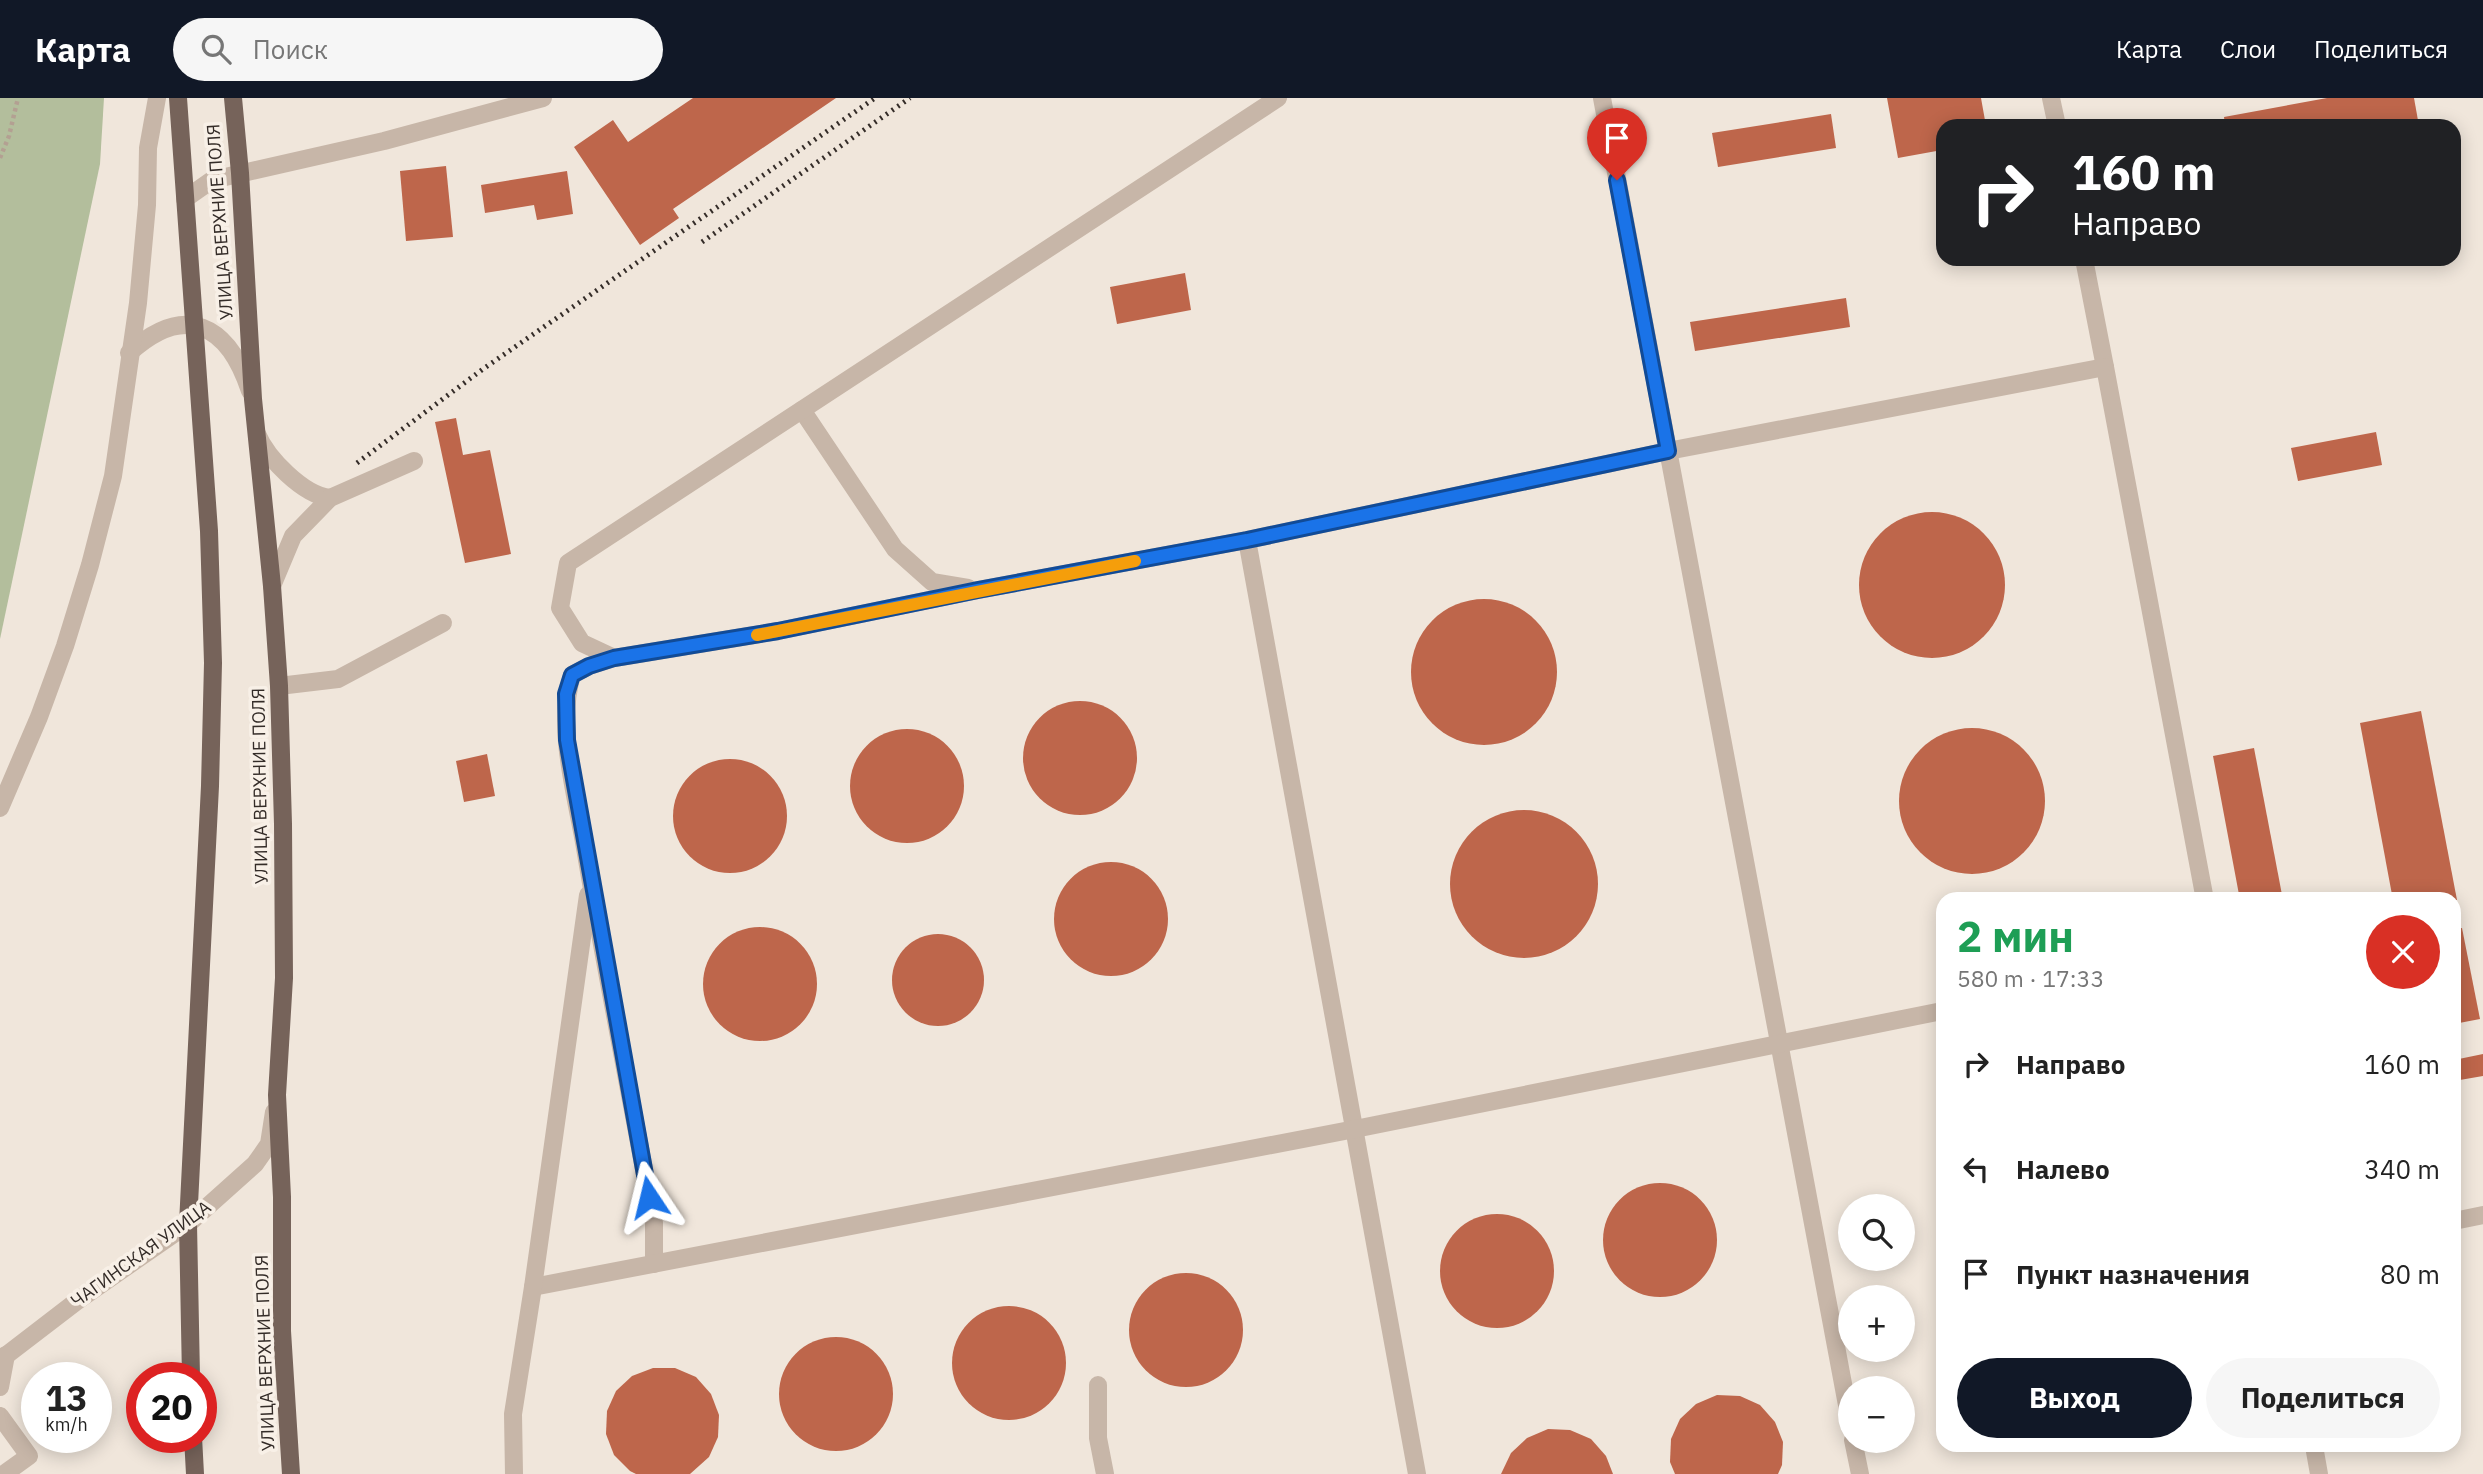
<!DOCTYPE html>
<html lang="ru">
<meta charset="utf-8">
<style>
:root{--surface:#fff;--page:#f6f6f6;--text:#222;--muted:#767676;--accent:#111827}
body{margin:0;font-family:"IBM Plex Sans",sans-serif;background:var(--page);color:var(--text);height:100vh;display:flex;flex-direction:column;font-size:26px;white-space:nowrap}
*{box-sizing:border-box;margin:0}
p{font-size:23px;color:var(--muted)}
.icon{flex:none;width:38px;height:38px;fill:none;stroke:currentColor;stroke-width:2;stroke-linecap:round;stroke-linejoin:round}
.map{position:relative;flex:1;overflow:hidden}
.sheet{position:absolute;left:1936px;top:794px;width:525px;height:560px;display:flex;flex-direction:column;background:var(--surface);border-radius:21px;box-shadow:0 4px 18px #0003}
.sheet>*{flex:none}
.banner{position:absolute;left:1936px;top:21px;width:525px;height:147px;border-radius:21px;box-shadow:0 4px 18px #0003;background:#202124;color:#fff;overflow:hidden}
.controls{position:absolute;left:1838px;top:1096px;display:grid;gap:14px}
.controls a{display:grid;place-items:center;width:77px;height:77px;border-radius:50%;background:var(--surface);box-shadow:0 4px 18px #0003;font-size:35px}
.speed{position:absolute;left:21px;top:1264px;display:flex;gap:14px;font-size:35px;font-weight:700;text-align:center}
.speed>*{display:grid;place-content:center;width:91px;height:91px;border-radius:50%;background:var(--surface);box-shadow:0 4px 18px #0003;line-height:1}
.speed small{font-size:18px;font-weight:400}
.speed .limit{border:10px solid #d22;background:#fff;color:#111}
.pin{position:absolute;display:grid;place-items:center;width:60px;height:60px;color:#fff;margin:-72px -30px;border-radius:50% 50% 50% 0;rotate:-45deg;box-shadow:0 0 7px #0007}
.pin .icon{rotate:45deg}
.me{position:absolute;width:77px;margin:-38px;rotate:350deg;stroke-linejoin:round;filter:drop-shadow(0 0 5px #0008)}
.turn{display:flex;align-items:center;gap:24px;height:147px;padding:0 21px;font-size:32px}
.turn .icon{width:91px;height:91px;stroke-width:2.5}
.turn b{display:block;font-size:49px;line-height:60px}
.round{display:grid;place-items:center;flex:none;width:74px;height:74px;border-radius:37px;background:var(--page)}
.summary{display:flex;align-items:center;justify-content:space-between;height:119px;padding:0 21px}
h1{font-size:42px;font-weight:700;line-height:52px;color:#1e9e55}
.action{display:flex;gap:14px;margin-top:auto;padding:14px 21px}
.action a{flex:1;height:80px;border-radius:42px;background:var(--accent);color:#fff;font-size:28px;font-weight:700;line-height:80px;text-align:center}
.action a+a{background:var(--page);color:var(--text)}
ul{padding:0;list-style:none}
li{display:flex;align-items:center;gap:21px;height:105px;padding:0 21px}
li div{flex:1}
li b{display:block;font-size:26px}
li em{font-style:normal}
header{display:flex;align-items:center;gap:42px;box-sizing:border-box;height:98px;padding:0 35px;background:var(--accent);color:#fff}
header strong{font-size:33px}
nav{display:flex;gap:38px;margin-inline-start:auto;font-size:24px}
.search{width:490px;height:63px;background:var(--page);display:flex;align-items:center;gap:18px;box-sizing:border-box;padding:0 24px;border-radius:38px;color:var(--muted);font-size:26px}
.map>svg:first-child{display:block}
.green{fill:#b3be9c}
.building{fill:#be664b}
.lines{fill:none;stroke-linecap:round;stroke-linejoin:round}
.path{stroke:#b3a092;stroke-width:4.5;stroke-dasharray:3.5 3.5;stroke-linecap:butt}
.minor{stroke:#c7b6a8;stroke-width:18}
.major{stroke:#76635a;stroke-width:18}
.rail{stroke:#342c28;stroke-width:5;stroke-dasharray:2 5;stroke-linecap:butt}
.route-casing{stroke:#114b97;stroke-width:18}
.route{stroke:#1a73e8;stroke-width:12}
.slow{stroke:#f59e0b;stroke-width:12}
.labels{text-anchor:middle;stroke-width:7;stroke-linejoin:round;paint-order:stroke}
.street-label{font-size:18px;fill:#342c28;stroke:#f8f0e7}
</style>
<header>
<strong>Карта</strong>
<div class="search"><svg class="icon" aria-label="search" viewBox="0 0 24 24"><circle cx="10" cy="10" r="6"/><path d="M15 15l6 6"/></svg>Поиск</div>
<nav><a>Карта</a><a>Слои</a><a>Поделиться</a></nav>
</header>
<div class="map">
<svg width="2483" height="1376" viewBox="0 0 2483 1376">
<rect width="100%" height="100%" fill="#f0e6db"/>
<polygon class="green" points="0,0 104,0 100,66 0,541"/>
<g class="building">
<polygon points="693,0 836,0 673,111 679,120 640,147 574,49 613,22 628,44"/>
<polygon points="1887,0 1981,0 1986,28 1942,28 1942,52 1898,60"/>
<polygon points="2327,0 2414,0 2419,28 2225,28 2224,19"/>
<polygon points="1831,16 1836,50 1718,69 1712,35"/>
<polygon points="446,68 453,139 406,143 400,73"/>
<polygon points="567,73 573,116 537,122 534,107 485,115 481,87"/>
<polygon points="1185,175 1191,212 1117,226 1110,189"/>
<polygon points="1846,200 1850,229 1695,253 1690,224"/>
<polygon points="456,320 463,357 490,352 511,456 465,465 435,324"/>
<polygon points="2376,334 2382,367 2298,383 2291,350"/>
<circle cx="1932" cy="487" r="73"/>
<circle cx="1484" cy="574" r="73"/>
<circle cx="1080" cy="660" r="57"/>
<polygon points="2421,613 2457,802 2393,802 2360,625"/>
<circle cx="1972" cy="703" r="73"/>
<circle cx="907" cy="688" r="57"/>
<polygon points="2254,650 2283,802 2240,802 2213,658"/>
<polygon points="487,656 495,698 464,704 456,663"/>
<circle cx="730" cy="718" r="57"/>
<circle cx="1524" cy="786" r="74"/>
<circle cx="1111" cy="821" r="57"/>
<circle cx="760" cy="886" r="57"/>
<polygon points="2462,830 2480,921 2454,926 2454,831"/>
<circle cx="938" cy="882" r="46"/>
<polygon points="2483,956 2483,978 2454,983 2454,962"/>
<circle cx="1660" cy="1142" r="57"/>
<circle cx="1497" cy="1173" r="57"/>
<circle cx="1186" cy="1232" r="57"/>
<circle cx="1009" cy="1265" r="57"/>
<circle cx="836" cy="1296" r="57"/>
<polygon points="653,1270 675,1270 696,1279 711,1296 719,1317 718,1339 709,1359 690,1376 636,1376 630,1373 614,1357 606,1336 607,1313 616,1293 632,1278"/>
<polygon points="1717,1297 1740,1298 1760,1307 1775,1324 1783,1344 1782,1367 1778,1376 1675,1376 1670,1364 1671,1341 1680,1321 1696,1306"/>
<polygon points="1548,1331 1570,1332 1591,1341 1606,1358 1613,1376 1501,1376 1511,1355 1527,1340"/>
</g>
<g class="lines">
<polyline class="path" points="0,60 9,38 18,0"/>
<g class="minor">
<polyline points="1602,0 1850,1323"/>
<polyline points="2051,0 2057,28"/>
<polyline points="185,101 212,82 384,43 543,0"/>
<polyline points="2084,161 2105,269"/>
<path d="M129 255C185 204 228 226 250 293"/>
<polyline points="802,312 895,451 932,484 968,490"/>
<path d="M257 336C267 360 303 397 330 400"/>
<polyline points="1247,442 1417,1376"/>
<polyline points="272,488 293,438 330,400 414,363"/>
<polyline points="614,560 582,545 560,510 568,465 1278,0"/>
<polyline points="279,588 338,581 443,525"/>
<polyline points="0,710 39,619 65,548 90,467 113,378 138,205 147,107 148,50 157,0"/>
<polyline points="2454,1123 2483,1117"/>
<path d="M654 1166V1125C631 1000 606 875 585 750 576 696 556 630 572 577L589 568 614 560 778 533 978 492 1247 442 1668 353 2105 269 2205 802"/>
<polyline points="533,1189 1355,1031 1942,913"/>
<polyline points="0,1262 77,1203 188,1126 255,1066 269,1046 274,1014"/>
<polyline points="1098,1287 1098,1340 1105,1376"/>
<polyline points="0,1289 6,1257"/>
<polyline points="0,1318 29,1358 4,1376"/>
<polyline points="1853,1342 1860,1376"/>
<polyline points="2314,1348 2319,1376"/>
<polyline points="514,1376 513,1316 533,1189 588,797"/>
</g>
<g class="major">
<polyline points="178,0 209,433 213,565 210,688 188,1126 191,1279"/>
<polyline points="233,0 240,75 253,301 272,488 279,588 283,726 284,880 277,997 282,1099 282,1233 291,1376"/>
<polyline points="193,1339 195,1376"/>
</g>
<g class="rail">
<polyline points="702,144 910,0"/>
<polyline points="357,365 483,271 875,0"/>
</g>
</g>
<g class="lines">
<defs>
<polyline id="route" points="649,1099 567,642 566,596 572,577 589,568 614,560 778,533 978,492 1247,442 1668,353 1617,82"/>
</defs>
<use href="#route" class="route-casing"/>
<use href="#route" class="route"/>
<polyline class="slow" points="757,537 1135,463"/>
</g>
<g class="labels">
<g class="street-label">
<text transform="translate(220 124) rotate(-94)" y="6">УЛИЦА ВЕРХНИЕ ПОЛЯ</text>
<text transform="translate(260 688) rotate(-91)" y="6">УЛИЦА ВЕРХНИЕ ПОЛЯ</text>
<text transform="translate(141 1156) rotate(-36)" y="6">ЧАГИНСКАЯ УЛИЦА</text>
<text transform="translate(265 1255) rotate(-92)" y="6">УЛИЦА ВЕРХНИЕ ПОЛЯ</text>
</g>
</g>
</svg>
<div class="controls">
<a><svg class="icon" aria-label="search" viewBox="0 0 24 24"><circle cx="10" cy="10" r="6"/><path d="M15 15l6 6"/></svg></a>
<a>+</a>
<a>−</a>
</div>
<div class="speed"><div>13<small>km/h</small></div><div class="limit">20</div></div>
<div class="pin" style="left:1617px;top:82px;background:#d93025"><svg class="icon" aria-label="arrive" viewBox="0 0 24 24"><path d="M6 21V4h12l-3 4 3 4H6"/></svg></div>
<svg class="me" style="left:649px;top:1099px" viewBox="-20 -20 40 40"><path d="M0-17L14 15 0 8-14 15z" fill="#1a73e8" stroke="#fff" stroke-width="4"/></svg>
<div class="banner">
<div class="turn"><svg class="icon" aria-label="right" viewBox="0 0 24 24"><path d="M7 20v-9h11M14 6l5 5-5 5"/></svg><div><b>160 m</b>Направо</div></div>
</div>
<section class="sheet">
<div class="summary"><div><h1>2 мин</h1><p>580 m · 17:33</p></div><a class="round" style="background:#d93025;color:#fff"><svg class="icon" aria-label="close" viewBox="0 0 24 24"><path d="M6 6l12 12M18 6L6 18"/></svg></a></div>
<ul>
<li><svg class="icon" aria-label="right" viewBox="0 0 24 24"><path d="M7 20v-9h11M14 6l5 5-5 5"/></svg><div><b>Направо</b></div><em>160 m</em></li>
<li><svg class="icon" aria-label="left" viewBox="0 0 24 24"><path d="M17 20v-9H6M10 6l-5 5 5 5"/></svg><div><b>Налево</b></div><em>340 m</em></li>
<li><svg class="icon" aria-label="arrive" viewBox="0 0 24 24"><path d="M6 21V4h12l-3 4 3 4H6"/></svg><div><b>Пункт назначения</b></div><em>80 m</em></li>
</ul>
<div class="action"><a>Выход</a><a>Поделиться</a></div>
</section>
</div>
